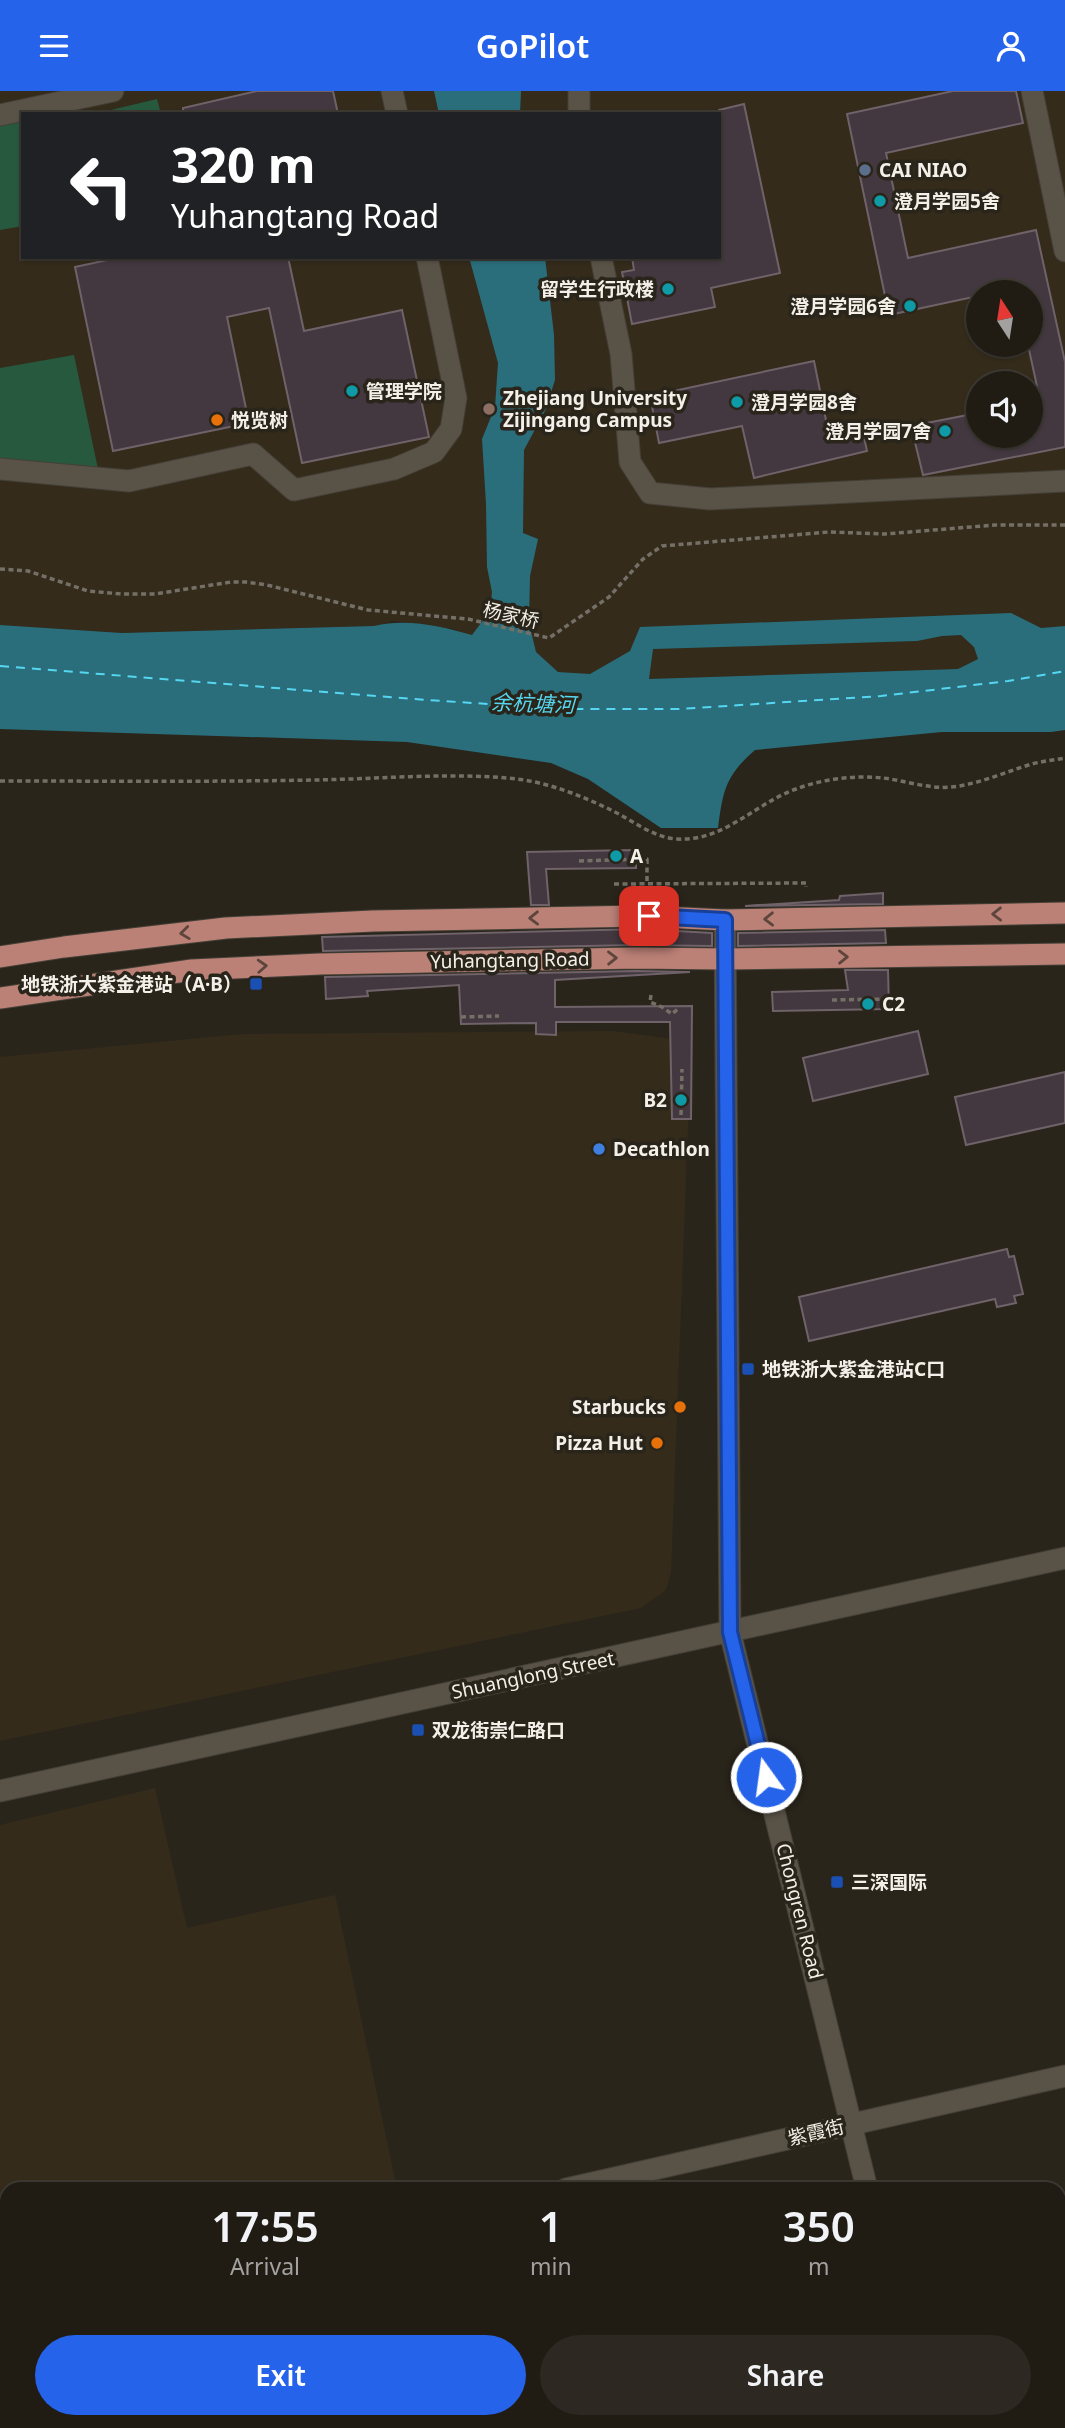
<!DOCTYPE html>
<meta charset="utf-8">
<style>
:root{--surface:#201c14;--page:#2d2922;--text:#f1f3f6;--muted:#a2a1a0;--line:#3d3a34;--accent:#2563eb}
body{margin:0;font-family:"Noto Sans","Noto Sans SC",sans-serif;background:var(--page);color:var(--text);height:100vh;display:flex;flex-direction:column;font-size:26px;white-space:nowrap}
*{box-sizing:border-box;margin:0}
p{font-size:23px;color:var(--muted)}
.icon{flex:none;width:38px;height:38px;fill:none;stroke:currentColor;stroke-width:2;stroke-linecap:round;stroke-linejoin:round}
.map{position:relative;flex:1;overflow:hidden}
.sheet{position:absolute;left:0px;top:2091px;width:1066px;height:247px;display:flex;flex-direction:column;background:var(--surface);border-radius:21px 21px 0 0;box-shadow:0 2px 5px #0004,0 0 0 2px var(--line)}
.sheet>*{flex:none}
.hud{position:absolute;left:21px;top:21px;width:700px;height:147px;border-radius:0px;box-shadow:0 2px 5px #0004,0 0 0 2px var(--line);background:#202124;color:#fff;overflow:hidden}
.needle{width:46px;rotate:348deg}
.fabs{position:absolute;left:966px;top:189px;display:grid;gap:14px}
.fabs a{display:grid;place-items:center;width:77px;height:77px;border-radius:50%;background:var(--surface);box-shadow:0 2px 5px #0004,0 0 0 2px var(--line);font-size:35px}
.pin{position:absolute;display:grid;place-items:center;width:60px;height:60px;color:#fff;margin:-30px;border-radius:14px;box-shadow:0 4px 10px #0006}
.me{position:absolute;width:77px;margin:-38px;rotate:346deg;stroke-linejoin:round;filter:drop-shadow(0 0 5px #0008)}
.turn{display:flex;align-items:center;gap:24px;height:147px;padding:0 35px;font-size:32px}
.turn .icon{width:91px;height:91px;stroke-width:2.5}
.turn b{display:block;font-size:49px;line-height:60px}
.eta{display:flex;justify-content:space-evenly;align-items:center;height:119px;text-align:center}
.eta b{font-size:42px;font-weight:600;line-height:49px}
.cta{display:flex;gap:14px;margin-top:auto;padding:14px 35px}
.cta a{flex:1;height:80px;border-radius:42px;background:var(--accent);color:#fff;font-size:28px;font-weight:600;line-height:80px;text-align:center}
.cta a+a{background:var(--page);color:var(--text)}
header{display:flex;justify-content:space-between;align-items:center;height:91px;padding:0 35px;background:var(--accent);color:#fff;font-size:32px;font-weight:600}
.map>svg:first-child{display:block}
.built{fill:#342b1b;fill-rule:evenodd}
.green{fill:#27593e}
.water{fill:#2a6e7b;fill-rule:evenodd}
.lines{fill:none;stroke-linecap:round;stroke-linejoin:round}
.ferry{stroke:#56d7f1;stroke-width:2;stroke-dasharray:9 7;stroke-linecap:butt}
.building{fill:#43383f;stroke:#6f6269;stroke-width:2}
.minor-casing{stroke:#444037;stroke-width:23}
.major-casing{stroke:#444037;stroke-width:23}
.path{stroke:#747067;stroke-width:3.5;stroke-dasharray:5 3.5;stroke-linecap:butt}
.minor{stroke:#595247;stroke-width:21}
.major{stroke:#bb8177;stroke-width:21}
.oneway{stroke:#5d453b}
.route-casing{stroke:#184099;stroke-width:18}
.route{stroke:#2563eb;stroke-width:12}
.service-dot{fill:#5c6f8a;stroke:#2a251b;stroke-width:2.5}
.culture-dot{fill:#0f9aa8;stroke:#2a251b;stroke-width:2.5}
.education-dot{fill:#8d6e63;stroke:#2a251b;stroke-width:2.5}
.food-dot{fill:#e8710a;stroke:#2a251b;stroke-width:2.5}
.transit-dot{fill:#1a4fb4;stroke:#2a251b;stroke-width:2.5}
.shop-dot{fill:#3f7fe0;stroke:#2a251b;stroke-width:2.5}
.labels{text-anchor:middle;stroke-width:7;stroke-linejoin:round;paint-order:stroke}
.poi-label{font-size:19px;font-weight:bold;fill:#f4f0e9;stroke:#2a251b;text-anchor:start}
.street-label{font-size:19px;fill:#f4f0e9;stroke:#2a251b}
.water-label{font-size:21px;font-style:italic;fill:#56d7f1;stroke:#2a251b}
</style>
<header><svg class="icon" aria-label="menu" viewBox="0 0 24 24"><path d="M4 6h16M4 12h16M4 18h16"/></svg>GoPilot<svg class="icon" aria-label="person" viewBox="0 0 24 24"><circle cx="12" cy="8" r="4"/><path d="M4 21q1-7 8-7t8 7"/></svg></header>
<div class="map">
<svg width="1065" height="2337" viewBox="0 0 1065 2337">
<rect width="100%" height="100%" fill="#2a251b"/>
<g class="built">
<path d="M0 0H1065V535L1041 537 958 578 649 588 558 581 453 538 393 530 375 535 122 542 0 534ZM23 23H719V166H23ZM978 201H1031V254H978ZM978 292H1031V345H978Z"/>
<polygon points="613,940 672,948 690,980 671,1481 666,1499 641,1517 0,1650 0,966 243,943"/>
<polygon points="155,1697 187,1837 335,1804 397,2098 7,2098 7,2177 0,2178 0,1734"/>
<polygon points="7,2261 7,2331 877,2331 878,2337 0,2337 0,2263"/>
</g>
<g class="green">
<polygon points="157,8 161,23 94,23"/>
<polygon points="23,29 23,135 0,139 0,34"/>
<polygon points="74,264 98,378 0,369 0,277"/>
</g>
<g class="water">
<polygon points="434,0 521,0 520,23 439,23"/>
<path d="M469 166H545L554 244 555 289 545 320 524 359 523 442 538 448 530 485 529 532 536 561 558 581 590 583 630 560 640 536 1011 522 1041 537 1065 535V639L1051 641H942L755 659C725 685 723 700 718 737H661L588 688 551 672 407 651 0 638V534L122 542 374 535C406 527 441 535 472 544L490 520 492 501 487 476 486 413 482 348 495 316 498 272ZM961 544 974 556 978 568 958 578 649 588 653 558 917 550 942 545Z"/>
</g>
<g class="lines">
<polyline class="ferry" points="0,575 426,609 568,618 679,618 881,605 1008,590 1065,580"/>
</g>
<g class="building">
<polygon points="257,0 333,0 338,23 183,23 183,17"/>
<polygon points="953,0 1016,0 1023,32 886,62 908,167 1036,139 1065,271 1065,356 923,384 911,335 978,322 978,345 1031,345 1031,311 1040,309 1028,254 1031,254 1031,201 1017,201 1016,198 998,201 978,201 978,205 889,224 847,23"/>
<polygon points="744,13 780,182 711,197 715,216 632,233 622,181 634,179 632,166 719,166 719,19"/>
<polygon points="121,166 288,166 304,240 402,219 429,346 302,372 269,217 227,226 249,332 113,360 75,176"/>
<polygon points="814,270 828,339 861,332 867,360 754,387 742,335 659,352 650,305"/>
<polygon points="635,759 636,777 546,778 549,814 531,814 527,761"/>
<polygon points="883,802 883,813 745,815 839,809 840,805"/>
<polygon points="641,838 712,842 712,855 636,854 323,860 322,846"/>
<polygon points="885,839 886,852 738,855 738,842"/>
<polygon points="845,879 888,879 889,918 773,920 772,901 848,899"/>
<polygon points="636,880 690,881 555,889 555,916 692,915 691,1028 672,1028 670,931 556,931 556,944 536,943 536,932 461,933 459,894 367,900 368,905 326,908 325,886"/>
<polygon points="918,940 928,983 813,1010 803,967"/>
<polygon points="1065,981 1065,1032 966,1054 955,1006"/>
<polygon points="1007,1158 1009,1166 1014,1165 1023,1203 1014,1205 1016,1212 997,1216 995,1208 809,1250 799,1206"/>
</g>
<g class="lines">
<defs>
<g id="minor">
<polyline points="392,0 397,23"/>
<polyline points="1032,0 1065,160"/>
<polyline points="579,23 579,0"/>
<polyline points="0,24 113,0"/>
<polyline points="601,166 621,263 630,371 650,402 710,408 1065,390"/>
<polyline points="0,378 129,390 253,363 294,399 394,378 434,361 451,338 456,307 427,166"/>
<polyline points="725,829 730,1541 867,2098"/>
<polyline points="0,1700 1065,1467"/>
<polyline points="566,2098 1065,1985"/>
<polyline points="0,2227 7,2226"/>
<polyline points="918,2331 919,2337"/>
</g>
<g id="major">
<polyline points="0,866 64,856 226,837 373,830 641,825 725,829 1065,822"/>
<polyline points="0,907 192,879 320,873 636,867 725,868 1065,863"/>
</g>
</defs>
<use href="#minor" class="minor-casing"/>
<use href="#major" class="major-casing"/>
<g class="path">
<polyline points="0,478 28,480 88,500 122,503 155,503 231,491 246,491 267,494 368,519 468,528 549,547 609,506 643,468 662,455 829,441 885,443 995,434 1065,434"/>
<path d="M0 690C105 690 209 691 314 689 381 688 450 681 517 688 550 692 582 705 611 719 632 729 652 746 676 748 724 751 754 713 796 698 822 688 855 684 883 687 908 690 933 700 959 695 984 691 1008 680 1032 673 1043 670 1054 669 1065 667"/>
<polyline points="579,770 647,768 647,792"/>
<polyline points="614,793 806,792 806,796"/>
<polyline points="651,904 650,911 662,916 672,923 679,917"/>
<polyline points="832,909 889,908"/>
<polyline points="461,926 499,925"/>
<polyline points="681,1024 682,978"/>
</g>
<use href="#minor" class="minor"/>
<use href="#major" class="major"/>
</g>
<defs><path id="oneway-chevron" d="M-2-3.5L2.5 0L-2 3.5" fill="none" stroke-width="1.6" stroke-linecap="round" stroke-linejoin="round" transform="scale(1.75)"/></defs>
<g class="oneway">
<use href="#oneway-chevron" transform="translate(997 823) rotate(179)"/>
<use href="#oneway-chevron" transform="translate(534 827) rotate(179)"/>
<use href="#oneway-chevron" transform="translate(769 828) rotate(179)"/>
<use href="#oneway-chevron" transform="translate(185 842) rotate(173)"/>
<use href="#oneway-chevron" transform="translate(843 866) rotate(-1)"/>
<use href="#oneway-chevron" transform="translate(612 867) rotate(-1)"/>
<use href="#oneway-chevron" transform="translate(262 875) rotate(-3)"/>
</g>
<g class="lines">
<defs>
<polyline id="route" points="649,825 725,829 730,1541 766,1686"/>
</defs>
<use href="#route" class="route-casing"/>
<use href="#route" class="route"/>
</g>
<circle class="service-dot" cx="865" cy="79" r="7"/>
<g class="culture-dot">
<circle cx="880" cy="110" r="7"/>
<circle cx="668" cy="198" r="7"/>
<circle cx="910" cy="215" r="7"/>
<circle cx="352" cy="300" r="7"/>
<circle cx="737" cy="311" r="7"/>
<circle cx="945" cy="340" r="7"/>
<circle cx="616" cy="765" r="7"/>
<circle cx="868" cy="913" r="7"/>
<circle cx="681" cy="1009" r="7"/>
</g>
<circle class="education-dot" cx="489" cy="318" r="7"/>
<g class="food-dot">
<circle cx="217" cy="329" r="7"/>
<circle cx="680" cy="1316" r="7"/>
<circle cx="657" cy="1352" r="7"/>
</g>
<g class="transit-dot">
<rect x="249" y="886" width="14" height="14" rx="3.5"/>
<rect x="741" y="1271" width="14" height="14" rx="3.5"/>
<rect x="411" y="1632" width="14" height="14" rx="3.5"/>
<rect x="830" y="1784" width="14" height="14" rx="3.5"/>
</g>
<circle class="shop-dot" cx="599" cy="1058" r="7"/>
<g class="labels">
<g class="poi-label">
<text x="879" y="86">CAI NIAO</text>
<text x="894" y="117">澄月学园5舍</text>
<text x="654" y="205" text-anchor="end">留学生行政楼</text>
<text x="896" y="222" text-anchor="end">澄月学园6舍</text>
<text x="366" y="307">管理学院</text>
<text x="503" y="314">Zhejiang University<tspan x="503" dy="22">Zijingang Campus</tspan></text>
<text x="751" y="318">澄月学园8舍</text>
<text x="231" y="336">悦览树</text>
<text x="931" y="347" text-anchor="end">澄月学园7舍</text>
<text x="630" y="772">A</text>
<text x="242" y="900" text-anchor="end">地铁浙大紫金港站（A·B）</text>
<text x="882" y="920">C2</text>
<text x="667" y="1016" text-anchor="end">B2</text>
<text x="613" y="1065">Decathlon</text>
<text x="762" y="1285">地铁浙大紫金港站C口</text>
<text x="666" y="1323" text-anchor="end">Starbucks</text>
<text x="643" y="1359" text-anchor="end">Pizza Hut</text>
<text x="432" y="1646">双龙街崇仁路口</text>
<text x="851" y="1798">三深国际</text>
</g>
<g class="street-label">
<text transform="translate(511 524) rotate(13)" y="7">杨家桥</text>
<text transform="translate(510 869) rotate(-1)" y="7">Yuhangtang Road</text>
<text transform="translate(533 1584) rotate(-12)" y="7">Shuanglong Street</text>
<text transform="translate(800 1820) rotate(76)" y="7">Chongren Road</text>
<text transform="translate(816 2041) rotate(-13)" y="7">紫霞街</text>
</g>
<g class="water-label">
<text transform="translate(533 613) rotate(2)" y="7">余杭塘河</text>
</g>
</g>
</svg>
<div class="fabs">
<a><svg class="needle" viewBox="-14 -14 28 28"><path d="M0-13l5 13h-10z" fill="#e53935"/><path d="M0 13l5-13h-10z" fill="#a2a1a0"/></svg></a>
<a><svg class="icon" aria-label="sound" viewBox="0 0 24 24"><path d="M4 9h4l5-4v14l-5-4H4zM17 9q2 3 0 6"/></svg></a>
</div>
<div class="pin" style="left:649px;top:825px;background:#d93025"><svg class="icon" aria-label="arrive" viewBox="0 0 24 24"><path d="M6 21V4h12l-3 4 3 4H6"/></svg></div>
<svg class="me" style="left:766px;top:1686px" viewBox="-20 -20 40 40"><circle r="17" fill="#2563eb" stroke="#fff" stroke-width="3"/><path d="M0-11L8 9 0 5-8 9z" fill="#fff"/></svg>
<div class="hud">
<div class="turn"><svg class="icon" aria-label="left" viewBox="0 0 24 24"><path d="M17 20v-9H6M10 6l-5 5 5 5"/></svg><div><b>320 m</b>Yuhangtang Road</div></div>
</div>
<section class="sheet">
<div class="eta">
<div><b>17:55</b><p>Arrival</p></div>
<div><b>1</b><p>min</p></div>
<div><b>350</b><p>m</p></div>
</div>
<div class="cta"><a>Exit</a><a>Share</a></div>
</section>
</div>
